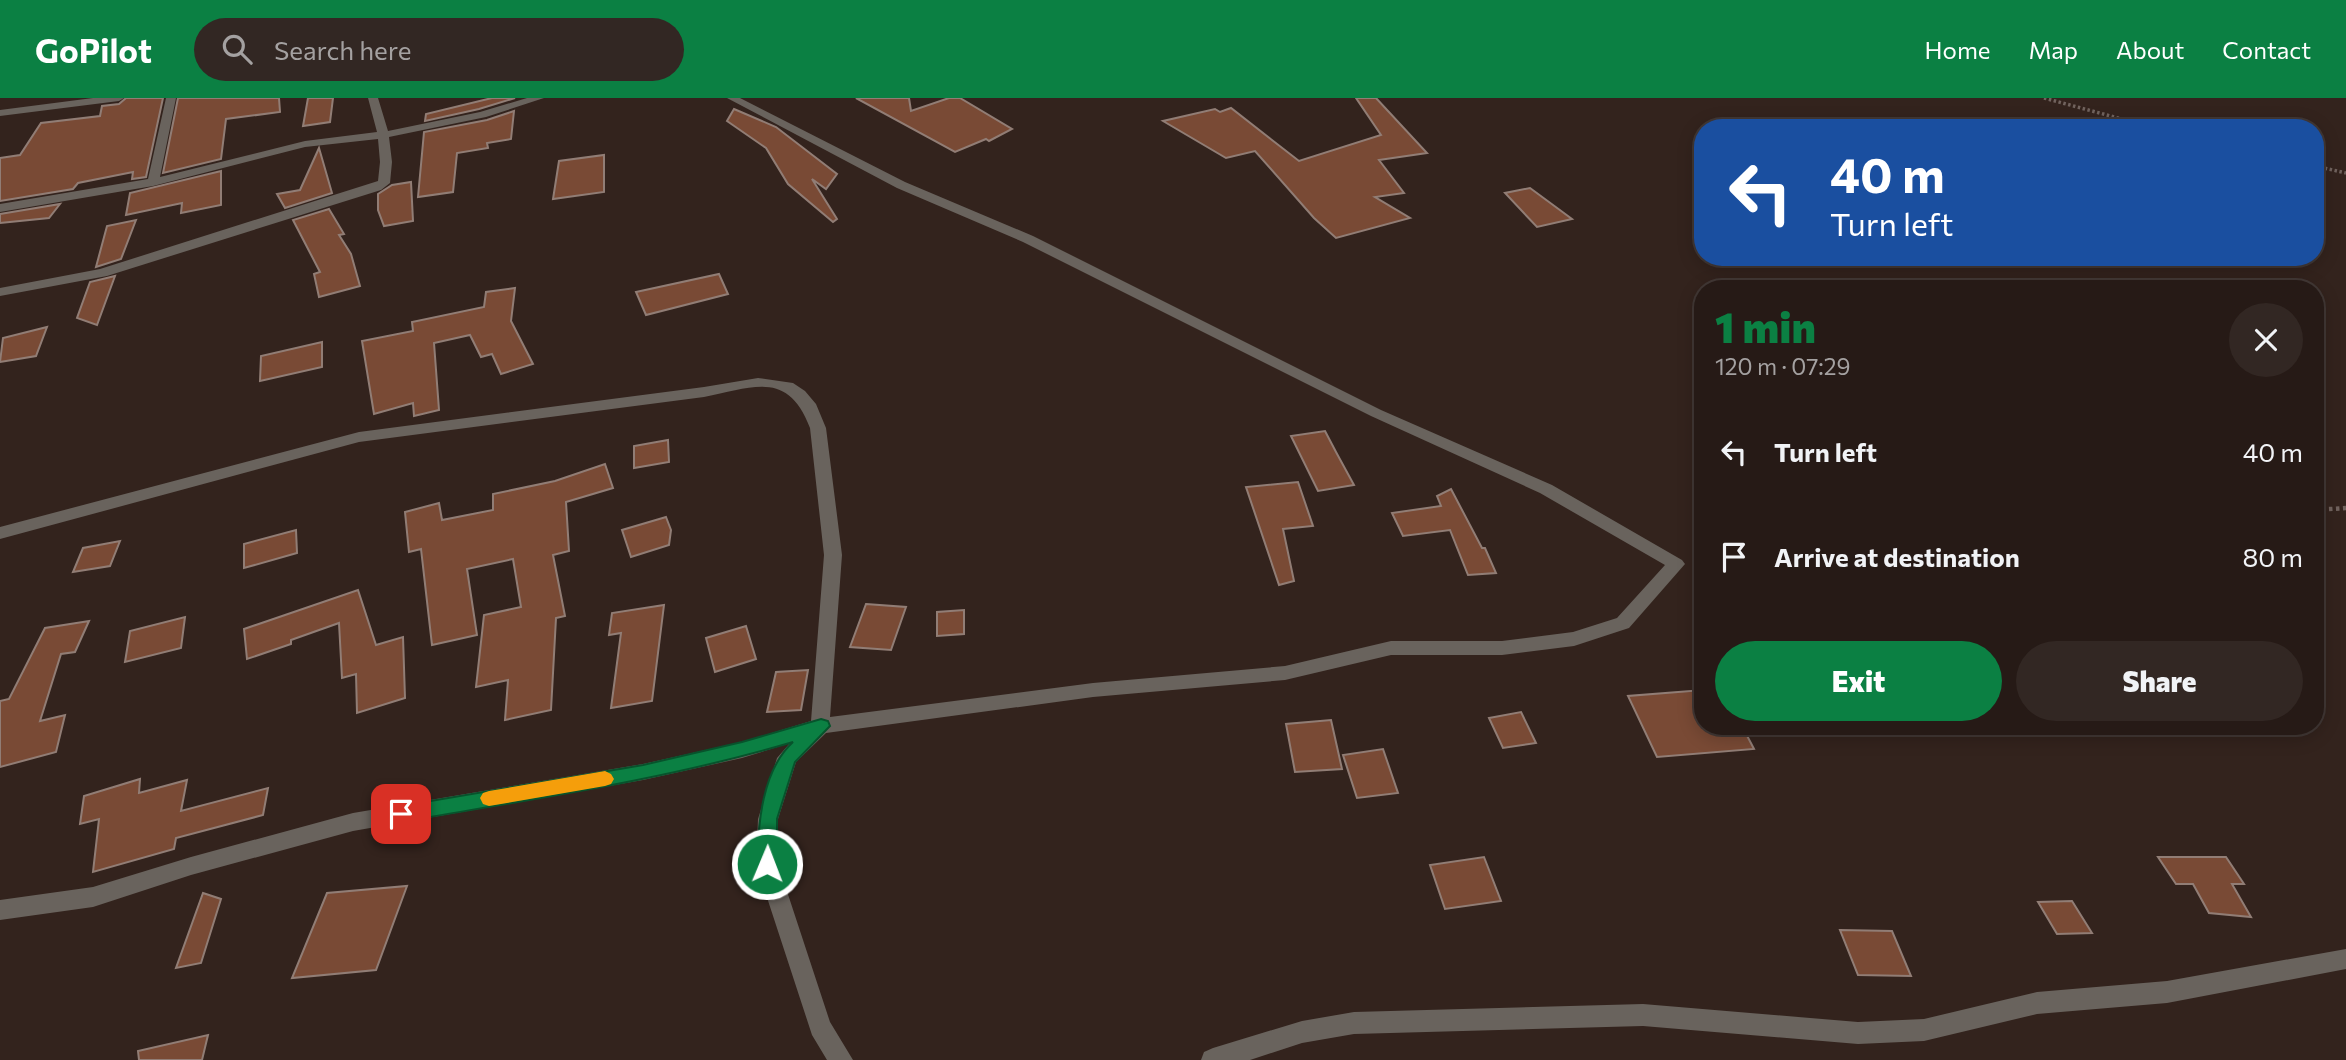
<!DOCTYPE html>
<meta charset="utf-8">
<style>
:root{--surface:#261a16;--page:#322723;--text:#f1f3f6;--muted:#a4a1a1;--line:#423835;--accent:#0b8043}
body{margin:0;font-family:Commissioner,sans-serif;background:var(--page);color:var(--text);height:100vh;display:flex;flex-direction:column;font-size:26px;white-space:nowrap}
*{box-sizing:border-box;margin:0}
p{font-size:23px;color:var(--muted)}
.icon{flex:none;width:38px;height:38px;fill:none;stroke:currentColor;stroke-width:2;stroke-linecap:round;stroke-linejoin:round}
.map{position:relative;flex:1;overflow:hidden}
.drawer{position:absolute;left:1694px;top:182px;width:630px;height:455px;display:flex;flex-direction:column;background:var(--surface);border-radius:28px;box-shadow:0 4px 18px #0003,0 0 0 2px var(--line)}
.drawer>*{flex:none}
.guide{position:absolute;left:1694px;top:21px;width:630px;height:147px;border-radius:28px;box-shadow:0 4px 18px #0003,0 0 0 2px var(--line);background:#1a4fa0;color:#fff;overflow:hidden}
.pin{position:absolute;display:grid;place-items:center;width:60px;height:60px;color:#fff;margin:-30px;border-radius:14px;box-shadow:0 4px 10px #0006}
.me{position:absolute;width:77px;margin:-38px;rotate:1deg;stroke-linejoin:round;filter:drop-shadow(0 0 5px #0008)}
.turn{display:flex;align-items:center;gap:24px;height:147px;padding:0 21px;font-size:32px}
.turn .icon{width:91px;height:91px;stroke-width:2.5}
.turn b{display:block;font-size:49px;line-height:60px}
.round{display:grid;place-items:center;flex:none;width:74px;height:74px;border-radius:37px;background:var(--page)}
.head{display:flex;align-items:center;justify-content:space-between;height:119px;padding:0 21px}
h1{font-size:42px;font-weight:800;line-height:52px;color:var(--accent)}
.button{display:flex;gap:14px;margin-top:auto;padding:14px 21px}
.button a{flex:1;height:80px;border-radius:42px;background:var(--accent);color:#fff;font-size:28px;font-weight:800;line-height:80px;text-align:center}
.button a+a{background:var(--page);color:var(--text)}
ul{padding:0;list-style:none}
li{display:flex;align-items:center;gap:21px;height:105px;padding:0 21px}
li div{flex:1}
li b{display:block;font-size:26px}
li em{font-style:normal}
header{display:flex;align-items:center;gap:42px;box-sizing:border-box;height:98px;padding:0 35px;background:var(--accent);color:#fff}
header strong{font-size:33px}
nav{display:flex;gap:38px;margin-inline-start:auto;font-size:24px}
.search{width:490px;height:63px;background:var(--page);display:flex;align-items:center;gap:18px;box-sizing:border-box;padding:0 24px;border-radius:38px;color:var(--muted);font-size:26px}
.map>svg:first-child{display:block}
.building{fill:#794a35;stroke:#917d75;stroke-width:2}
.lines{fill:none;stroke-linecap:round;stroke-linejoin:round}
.path-far1{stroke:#71635e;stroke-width:3.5;stroke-dasharray:2.5 2.5;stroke-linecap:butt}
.path{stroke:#71635e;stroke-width:4.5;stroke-dasharray:3.5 3.5;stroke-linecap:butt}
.street{fill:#69635d;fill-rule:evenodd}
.route{fill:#0b8043;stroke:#07532c;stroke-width:2}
.slow{fill:#f59e0b}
</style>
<header>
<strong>GoPilot</strong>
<div class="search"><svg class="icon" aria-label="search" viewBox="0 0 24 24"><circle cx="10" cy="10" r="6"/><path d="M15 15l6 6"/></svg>Search here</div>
<nav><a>Home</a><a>Map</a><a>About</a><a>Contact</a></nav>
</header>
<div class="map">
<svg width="2346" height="962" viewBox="0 0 2346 962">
<rect width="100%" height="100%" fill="#33231d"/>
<g class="building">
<polygon points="126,0 163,0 146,79 132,81 133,74 78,85 73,91 0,103 0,60 20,57 41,25 100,18 102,8 119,6"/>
<polygon points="178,0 279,0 280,14 226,21 221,61 163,75"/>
<polygon points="308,0 333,0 330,24 303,28"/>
<polygon points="492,0 515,0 479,11 425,23 426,16"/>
<polygon points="856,0 909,0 911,13 949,0 960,0 1012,31 989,43 986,41 955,54"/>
<polygon points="1356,0 1376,0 1427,55 1379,62 1404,95 1375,99 1410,120 1336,140 1314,120 1255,53 1226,60 1163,23 1215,11 1220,14 1231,10 1299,63 1381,37"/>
<polygon points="734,11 776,29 837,76 826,91 812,81 837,121 833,124 788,86 766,50 727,23"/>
<polygon points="514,13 511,41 487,45 488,50 457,55 453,94 418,99 424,34 487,22"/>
<polygon points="319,50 332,95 285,110 277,96 300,92"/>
<polygon points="604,57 604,94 553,101 559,63"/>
<polygon points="221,73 221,107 181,115 182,105 126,117 130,95"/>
<polygon points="411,84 413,123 384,128 378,112 378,96 392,87"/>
<polygon points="1530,90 1572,121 1537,129 1505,95"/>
<polygon points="60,106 49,120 0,125 0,116"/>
<polygon points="329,111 344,136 339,137 351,156 360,188 319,199 314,176 320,174 293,122"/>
<polygon points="136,122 121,161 96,169 107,128"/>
<polygon points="719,176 728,196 646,217 636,194"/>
<polygon points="115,178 97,227 77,220 90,184"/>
<polygon points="515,190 511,223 533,266 501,276 492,256 481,259 470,237 434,245 439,312 414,318 413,305 374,316 362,243 413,233 412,224 484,209 486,194"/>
<polygon points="47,229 36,258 0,264 3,240"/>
<polygon points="322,244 322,269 260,283 261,258"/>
<polygon points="1325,333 1336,354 1354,387 1318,393 1291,338"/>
<polygon points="668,342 669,364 634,370 634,348"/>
<polygon points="605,366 613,390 566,404 569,453 553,457 565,518 556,520 551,612 505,622 508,582 476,589 484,517 521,509 513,461 467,471 477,537 432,547 421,451 409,454 405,414 439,405 442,422 493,412 493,396 555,383"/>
<polygon points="1298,384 1313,428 1283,431 1294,483 1279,487 1246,389"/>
<polygon points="1451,391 1482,450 1485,450 1496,475 1468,477 1450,432 1403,438 1392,415 1441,408 1437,398"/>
<polygon points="666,419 671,432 669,447 631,459 622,432"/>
<polygon points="296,432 297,455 244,470 244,446"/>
<polygon points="120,443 110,468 73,474 83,450"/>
<polygon points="358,492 376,547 403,539 405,600 357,615 356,576 342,580 339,525 291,542 291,546 247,561 244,531"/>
<polygon points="866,506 906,509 891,552 850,549"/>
<polygon points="664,507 652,603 611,610 621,535 609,537 612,515"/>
<polygon points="964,512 964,536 937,538 937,514"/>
<polygon points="185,519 181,550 125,564 130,533"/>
<polygon points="89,523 75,554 61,556 40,623 65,617 56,654 0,669 0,603 9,601 45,530"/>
<polygon points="746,528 756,561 715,574 706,540"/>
<polygon points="808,572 801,612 767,614 776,574"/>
<polygon points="1703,592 1703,628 1742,628 1754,651 1657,659 1628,598"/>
<polygon points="1521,614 1536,645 1503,650 1489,620"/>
<polygon points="1331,622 1342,671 1295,674 1286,626"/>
<polygon points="1383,651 1398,695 1357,700 1343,657"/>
<polygon points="140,681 139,695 187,682 181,713 268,690 263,717 176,740 174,751 93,774 99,721 80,726 84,698"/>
<polygon points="1484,759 1501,803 1445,811 1430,767"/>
<polygon points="2158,759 2226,759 2244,786 2232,786 2251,819 2209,815 2193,786 2176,786"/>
<polygon points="407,788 376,872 292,880 327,795"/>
<polygon points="203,795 221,801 201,865 176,870"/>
<polygon points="2072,803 2092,835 2057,836 2038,804"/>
<polygon points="1840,832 1892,833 1911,878 1858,877"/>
<polygon points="208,937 202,962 139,962 138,953"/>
</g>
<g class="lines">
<g class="path-far1">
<polyline points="2044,0 2155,30"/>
<polyline points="2315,68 2346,75"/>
</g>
<polyline class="path" points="2315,412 2346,410"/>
<g class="street">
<polygon points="93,0 124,0 119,3 0,18 0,12"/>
<polygon points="166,0 176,0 160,79 305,43 377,34 368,0 378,0 388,33 480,14 527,0 544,0 486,19 389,39 392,64 390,85 381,92 107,178 0,198 0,190 100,171 378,83 380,64 378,41 305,49 153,88 0,114 0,106 148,81"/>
<path d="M727 0H740L905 84 1033 138 1381 312 1552 387 1682 462 1685 466 1629 530 1574 548 1502 557H1391L1285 582 1093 599 826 635 796 664 778 721V766L830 924 853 962H827L812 937 756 766 758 721 777 660 790 645 742 660 643 682 353 733 191 777 93 809 0 822V802L93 789 191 759 353 715 643 666 742 644 811 623 824 457 810 330C788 272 754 289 704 299L359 344 0 441V429L359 334 704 289 758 280 793 285 805 293 816 306 826 330 842 457 830 619 1093 585 1285 568 1391 543H1502L1573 534 1617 520 1665 467 1540 395 1371 318 1023 144 897 90Z"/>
<polygon points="2346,851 2346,871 2167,905 2037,916 1924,943 1858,946 1643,928 1354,936 1302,945 1250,962 1201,962 1204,954 1213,950 1302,923 1354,914 1643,906 1858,924 1924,921 2037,894 2167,883"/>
</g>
</g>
<path class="route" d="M821 621 828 623 830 628 795 664 777 721V766L774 772 767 774 760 772 757 766C758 726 762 672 793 644 665 682 532 701 401 724L394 721 391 716 394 710 401 708 643 667 742 644Z"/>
<polygon class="slow" points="605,673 611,676 614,681 611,686 605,688 489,708 483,706 480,700 483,695 489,693"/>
</svg>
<div class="pin" style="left:401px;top:716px;background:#d93025"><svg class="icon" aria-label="arrive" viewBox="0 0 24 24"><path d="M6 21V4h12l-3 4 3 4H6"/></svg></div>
<svg class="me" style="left:767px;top:766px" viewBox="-20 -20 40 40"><circle r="17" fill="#0b8043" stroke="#fff" stroke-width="3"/><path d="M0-11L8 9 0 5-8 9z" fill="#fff"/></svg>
<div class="guide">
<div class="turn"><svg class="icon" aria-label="left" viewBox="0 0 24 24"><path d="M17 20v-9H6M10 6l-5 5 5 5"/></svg><div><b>40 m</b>Turn left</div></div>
</div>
<section class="drawer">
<div class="head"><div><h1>1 min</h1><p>120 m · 07:29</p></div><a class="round"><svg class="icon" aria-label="close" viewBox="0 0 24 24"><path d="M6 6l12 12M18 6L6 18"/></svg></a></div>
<ul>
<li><svg class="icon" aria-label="left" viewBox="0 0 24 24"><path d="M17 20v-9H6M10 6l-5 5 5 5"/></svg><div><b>Turn left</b></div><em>40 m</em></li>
<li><svg class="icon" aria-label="arrive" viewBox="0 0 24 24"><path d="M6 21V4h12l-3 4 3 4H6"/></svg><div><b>Arrive at destination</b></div><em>80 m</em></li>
</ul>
<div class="button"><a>Exit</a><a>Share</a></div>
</section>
</div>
